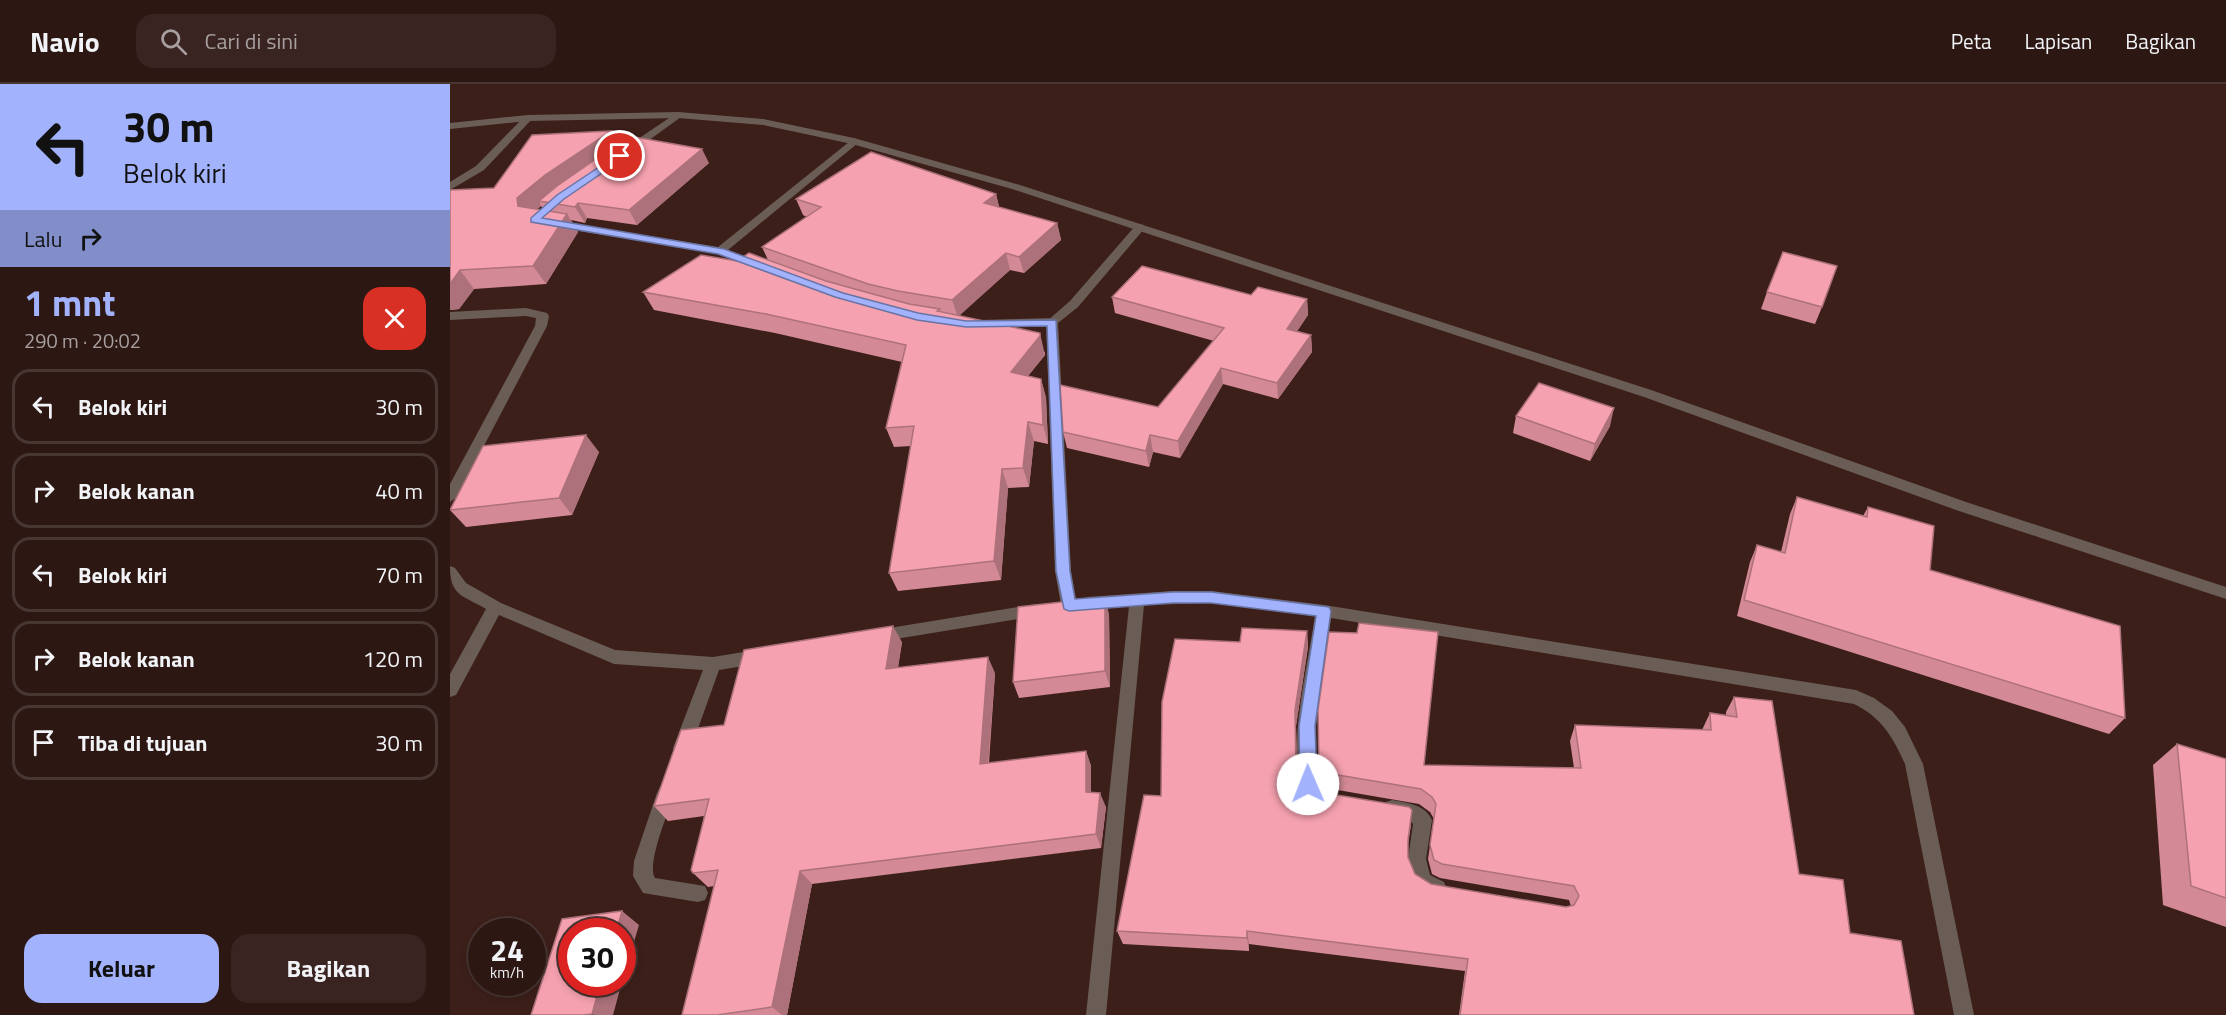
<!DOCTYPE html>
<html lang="id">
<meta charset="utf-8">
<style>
:root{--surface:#2d1713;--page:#392421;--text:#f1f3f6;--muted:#a79fa0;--line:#483633;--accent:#a3b2fd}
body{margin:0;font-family:"Titillium Web",sans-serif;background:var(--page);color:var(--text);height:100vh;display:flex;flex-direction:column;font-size:22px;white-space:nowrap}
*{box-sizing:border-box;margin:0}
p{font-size:20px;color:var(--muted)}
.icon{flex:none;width:33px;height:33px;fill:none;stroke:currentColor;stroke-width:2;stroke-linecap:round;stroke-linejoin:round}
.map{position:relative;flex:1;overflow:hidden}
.drawer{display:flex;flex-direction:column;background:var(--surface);width:450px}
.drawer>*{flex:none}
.top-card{background:#a3b2fd;color:#111;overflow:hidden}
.speed{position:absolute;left:18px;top:834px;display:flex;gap:12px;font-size:30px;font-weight:700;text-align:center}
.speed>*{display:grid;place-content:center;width:78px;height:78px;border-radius:50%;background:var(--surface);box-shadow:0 3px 9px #0003,0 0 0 2px var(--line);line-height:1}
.speed small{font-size:15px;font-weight:400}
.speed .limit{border:9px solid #d22;background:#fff;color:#111}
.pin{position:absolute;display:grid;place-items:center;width:51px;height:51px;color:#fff;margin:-26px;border:3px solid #fff;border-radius:50%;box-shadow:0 2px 6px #0007}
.me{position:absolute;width:66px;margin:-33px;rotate:359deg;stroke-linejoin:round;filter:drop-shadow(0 0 4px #0008)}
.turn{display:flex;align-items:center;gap:21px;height:126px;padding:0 24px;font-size:27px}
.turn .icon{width:78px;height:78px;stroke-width:2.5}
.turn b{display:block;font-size:42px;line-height:51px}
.then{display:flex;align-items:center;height:57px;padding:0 24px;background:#0003;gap:12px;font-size:22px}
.round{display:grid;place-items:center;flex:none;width:63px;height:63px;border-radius:18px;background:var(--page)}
.headline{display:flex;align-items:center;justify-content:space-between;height:102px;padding:0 24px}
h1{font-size:36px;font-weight:700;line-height:45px;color:var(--accent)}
.primary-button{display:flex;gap:12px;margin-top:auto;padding:12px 24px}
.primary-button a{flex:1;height:69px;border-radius:18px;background:var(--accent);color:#111;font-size:24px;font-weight:700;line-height:69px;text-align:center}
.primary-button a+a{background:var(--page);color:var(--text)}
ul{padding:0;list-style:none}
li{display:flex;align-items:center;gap:18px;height:75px;margin:0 12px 9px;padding:0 12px;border:3px solid var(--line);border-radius:18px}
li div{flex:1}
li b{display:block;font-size:22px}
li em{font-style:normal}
header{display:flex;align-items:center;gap:36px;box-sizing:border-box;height:84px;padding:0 30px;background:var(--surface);border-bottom:2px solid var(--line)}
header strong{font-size:28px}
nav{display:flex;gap:33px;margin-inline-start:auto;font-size:21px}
.search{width:420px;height:54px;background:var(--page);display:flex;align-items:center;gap:15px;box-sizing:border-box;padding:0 21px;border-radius:18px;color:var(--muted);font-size:22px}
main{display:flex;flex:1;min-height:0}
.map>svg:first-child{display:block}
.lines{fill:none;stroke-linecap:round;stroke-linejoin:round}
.service{fill:#6a5d55;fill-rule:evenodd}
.minor{fill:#6a5d55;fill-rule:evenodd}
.tertiary{fill:#6a5d55;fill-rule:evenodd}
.wall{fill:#d48a96;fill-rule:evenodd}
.shaded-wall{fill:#ac717a}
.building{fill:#f6a1af;stroke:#ac717a;stroke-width:1.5}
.route{fill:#a3b2fd;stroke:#6a74a4;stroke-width:1.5}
</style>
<header>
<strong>Navio</strong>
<div class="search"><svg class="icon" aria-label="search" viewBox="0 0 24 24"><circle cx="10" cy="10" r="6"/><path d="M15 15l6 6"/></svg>Cari di sini</div>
<nav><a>Peta</a><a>Lapisan</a><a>Bagikan</a></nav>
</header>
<main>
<section class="drawer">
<div class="top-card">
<div class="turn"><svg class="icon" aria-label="left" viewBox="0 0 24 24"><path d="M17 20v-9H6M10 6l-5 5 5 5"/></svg><div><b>30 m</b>Belok kiri</div></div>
<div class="then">Lalu<svg class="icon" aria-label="right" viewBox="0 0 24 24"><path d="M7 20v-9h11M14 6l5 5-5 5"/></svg></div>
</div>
<div class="headline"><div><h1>1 mnt</h1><p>290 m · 20:02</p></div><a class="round" style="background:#d93025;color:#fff"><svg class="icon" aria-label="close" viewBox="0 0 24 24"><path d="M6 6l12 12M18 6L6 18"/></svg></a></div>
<ul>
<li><svg class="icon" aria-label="left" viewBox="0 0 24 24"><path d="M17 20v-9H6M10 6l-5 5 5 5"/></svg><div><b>Belok kiri</b></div><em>30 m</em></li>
<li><svg class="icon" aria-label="right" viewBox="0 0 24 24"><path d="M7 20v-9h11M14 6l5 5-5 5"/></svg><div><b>Belok kanan</b></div><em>40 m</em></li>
<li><svg class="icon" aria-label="left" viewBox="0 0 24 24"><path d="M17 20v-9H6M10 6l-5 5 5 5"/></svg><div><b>Belok kiri</b></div><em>70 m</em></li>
<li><svg class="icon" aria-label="right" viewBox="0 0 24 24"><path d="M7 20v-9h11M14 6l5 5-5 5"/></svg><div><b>Belok kanan</b></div><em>120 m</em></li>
<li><svg class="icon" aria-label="arrive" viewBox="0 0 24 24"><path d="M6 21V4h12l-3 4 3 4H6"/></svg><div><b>Tiba di tujuan</b></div><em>30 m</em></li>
</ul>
<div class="primary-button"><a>Keluar</a><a>Bagikan</a></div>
</section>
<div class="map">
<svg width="1776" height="931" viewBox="0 0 1776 931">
<rect width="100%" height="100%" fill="#3c1f19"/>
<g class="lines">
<g class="service">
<polygon points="228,28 233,31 231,33 184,67 176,67 176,63"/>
<polygon points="404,54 409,57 408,59 278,166 312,179 312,183 304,183 268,170 106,143 100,140 106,137 268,163"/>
<polygon points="602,234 608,238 606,241 527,244 521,240 527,236"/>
</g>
<g class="minor">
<polygon points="75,32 83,34 34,86 0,106 0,98 26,82"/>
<polygon points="690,140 694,141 694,145 628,223 608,239 621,487 627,521 625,525 619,527 613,525 611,521 605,487 596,238 620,217 686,141"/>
<polygon points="76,224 97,229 99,232 97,242 7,413 0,418 0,400 85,242 86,234 76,232 0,236 0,228"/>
<path d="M0 482 5 484 16 499 51 519 165 566 263 573 312 565 318 567 320 572 318 577 312 579 269 586 241 664 238 669 232 672 226 669 223 664 253 586 164 580 49 531 6 611 0 613V590L36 525C12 511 0 512 0 482Z"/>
<path d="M723 507H761L874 521 1406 606 1424 614 1442 627 1455 643 1473 680 1524 931H1504L1455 680C1443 653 1431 633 1404 620L881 534 866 642 867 697 875 705 883 708 886 714 883 720C869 725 851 714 849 698 841 644 857 586 865 532L761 519 694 521 656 931H636L679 522 637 525 631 523 629 519 631 515 637 513Z"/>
<polygon points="587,520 593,522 595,526 593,530 587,532 427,558 421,557 419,552 421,547 427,546"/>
<path d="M216 701 222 703 225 709C219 726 196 780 205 794L255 802 258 809 255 816 248 818 193 809 183 792 184 777 207 709 210 703Z"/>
<path d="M942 716C957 719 975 720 982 736L976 775 980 791 994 798 997 805 994 812 987 814 965 803 958 775 963 740 958 735 936 730 933 724 936 718Z"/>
</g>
<polygon class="tertiary" points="228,28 313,35 404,54 570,101 1204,307 1516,418 1776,503 1776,515 1506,426 1194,313 562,105 402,60 313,41 228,34 78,37 0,45 0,39 78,31"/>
</g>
<g class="wall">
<path d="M161 47 168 60 259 79 187 141 137 134 135 139 121 136 128 148 96 200 24 205 9 225 0 226V106L44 104ZM91 122 94 126 87 125Z"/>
<polygon points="546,110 549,123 607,139 611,156 574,189 560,186 509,231 595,268 595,271 578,292 591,295 596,314 598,360 584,357 579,403 558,404 551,496 448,507 439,489 461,362 444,363 436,344 452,278 325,249 204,226 193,208 287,177 318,176 312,163 357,133 353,131 346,115"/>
<polygon points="1317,208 1372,223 1365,240 1311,225"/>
<polygon points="801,211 857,215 858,231 847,247 861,251 862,268 828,315 773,300 730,374 703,368 699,383 617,364 613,348 708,323 764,257 665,229 662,213"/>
<polygon points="1066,332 1160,342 1140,377 1063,349"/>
<polygon points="149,368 122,431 16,443 0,426"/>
<polygon points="1347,413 1413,432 1418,423 1480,486 1675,634 1659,650 1287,532 1300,478 1307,461 1331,468 1340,430"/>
<polygon points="659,530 660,603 569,614 563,598"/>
<polygon points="857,547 858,563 846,642 847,686 855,699 869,708 961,741 958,760 958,773 965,790 981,800 1116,823 1121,822 1119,816 990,794 982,790 978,775 984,735 980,728 969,720 876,704 869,696 868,626 974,681 1124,684 1120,657 1125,641 1252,646 1260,629 1276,631 1276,628 1284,613 1349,790 1400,849 1464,931 1009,931 1015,887 799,860 799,867 673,860 667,847 711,712 790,558"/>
<polygon points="452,558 448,584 545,589 539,679 636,667 641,682 641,708 656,723 651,764 362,800 337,931 232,931 264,802 258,803 243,789 254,732 218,737 204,722 274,641"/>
<polygon points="1727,660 1776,675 1776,843 1713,821 1703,681"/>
</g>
<g class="shaded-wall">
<polygon points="161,47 171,64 89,117 91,122 79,132 68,122 67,114 95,91"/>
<polygon points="252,65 259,79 187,141 179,126"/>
<polygon points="546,110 550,127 534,119"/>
<polygon points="128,119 137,134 135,139 125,123"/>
<polygon points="117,130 128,148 96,200 83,182"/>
<polygon points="607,139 611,156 574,189 569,173"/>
<polygon points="556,169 560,186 508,233 502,216"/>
<polygon points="10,186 24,205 9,225 0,226 0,200"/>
<polygon points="857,215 858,231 838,261 837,245"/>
<polygon points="590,249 595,271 566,307 561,288"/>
<polygon points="861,251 862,268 828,315 827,299"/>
<polygon points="771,284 773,300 730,374 728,357"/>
<polygon points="591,295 596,314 598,360 593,341"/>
<polygon points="1164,324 1160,342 1140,377 1145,360"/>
<polygon points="578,338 584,357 579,403 573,384"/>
<polygon points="136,351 149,368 122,431 109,414"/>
<polygon points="700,351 703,368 699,383 696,367"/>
<polygon points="552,385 558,404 551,496 544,477"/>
<polygon points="655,513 659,530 660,603 655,587"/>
<polygon points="443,542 452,558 445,601 436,585"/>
<polygon points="857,547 858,563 846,642 847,700 845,626"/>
<polygon points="538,573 545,589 537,695 530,680"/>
<polygon points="636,667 641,682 641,723 636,708"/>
<polygon points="650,709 656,723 651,764 646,750"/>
<polygon points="350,787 362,800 337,931 332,931 322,923"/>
<polygon points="172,827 189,841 172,898 172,848 166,848"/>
<polygon points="797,847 799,860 799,867 797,854"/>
<polygon points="151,898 172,898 163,931 144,931 142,930"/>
</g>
<g class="building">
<polygon points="161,47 95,91 67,114 68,122 117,130 83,182 10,186 0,200 0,106 44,104 82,51"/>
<polygon points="179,52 252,65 179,126 128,119 125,123 89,117 107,102"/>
<polygon points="421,68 546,110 534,119 607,139 569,173 556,169 502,216 448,207 418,200 312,163 371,123 346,115"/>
<polygon points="1333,168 1387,182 1372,223 1317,208"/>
<polygon points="299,169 376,197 459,220 490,225 487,227 590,249 590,252 561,288 591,295 593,341 578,338 573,384 552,385 544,477 439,489 464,342 436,344 456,261 316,230 193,208 251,171 287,177"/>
<polygon points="692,182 801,211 808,203 857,215 837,245 861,251 827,299 771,284 728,357 700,351 696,367 613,348 610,301 708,323 774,244 662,213"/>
<polygon points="1089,299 1164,324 1145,360 1066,332"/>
<polygon points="136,351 109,414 0,426 33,362"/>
<polygon points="1347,413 1417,433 1418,423 1484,442 1480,486 1670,542 1675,634 1294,516 1307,461 1335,469"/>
<polygon points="655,513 655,587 563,598 568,523"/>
<polygon points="909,539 988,548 974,681 1131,684 1125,641 1261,646 1260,629 1287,633 1284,613 1322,617 1349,790 1393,796 1400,849 1451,857 1464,931 1010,931 1018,875 797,847 797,854 667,847 694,711 711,712 712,618 725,555 790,558 792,544 857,547 845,626 846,685 855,699 869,708 959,723 962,726 958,756 958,773 965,790 981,800 1116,823 1124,821 1129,812 1124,802 992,780 984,776 980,761 986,720 982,713 971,705 876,689 869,681 868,626 879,548 907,549"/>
<polygon points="443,542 436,585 538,573 530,680 636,667 636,708 650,709 646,750 350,787 322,923 267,931 232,931 268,786 243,789 241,786 259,715 204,722 231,646 274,641 294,566"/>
<polygon points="1727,660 1776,675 1776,814 1741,802"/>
<polygon points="172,827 166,848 122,848 122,898 151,898 142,930 133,931 81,931 112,835"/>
</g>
<polygon class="route" points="170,69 174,70 174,74 114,115 92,134 274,165 393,209 468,229 516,237 606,236 620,487 625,515 723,508 761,508 879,523 881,527 865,642 867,700 864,705 858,707 853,705 850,700 849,642 866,532 761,519 723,519 619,527 614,525 606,487 597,242 516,243 467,236 385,213 268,170 81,138 81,134 107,111"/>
</svg>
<div class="speed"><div>24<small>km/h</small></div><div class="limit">30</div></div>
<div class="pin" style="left:170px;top:72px;background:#d93025"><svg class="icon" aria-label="arrive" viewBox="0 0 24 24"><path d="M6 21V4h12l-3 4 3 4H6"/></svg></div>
<svg class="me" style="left:858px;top:700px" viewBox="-20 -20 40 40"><circle r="19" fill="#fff"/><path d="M0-13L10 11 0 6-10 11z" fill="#a3b2fd"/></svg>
</div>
</main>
